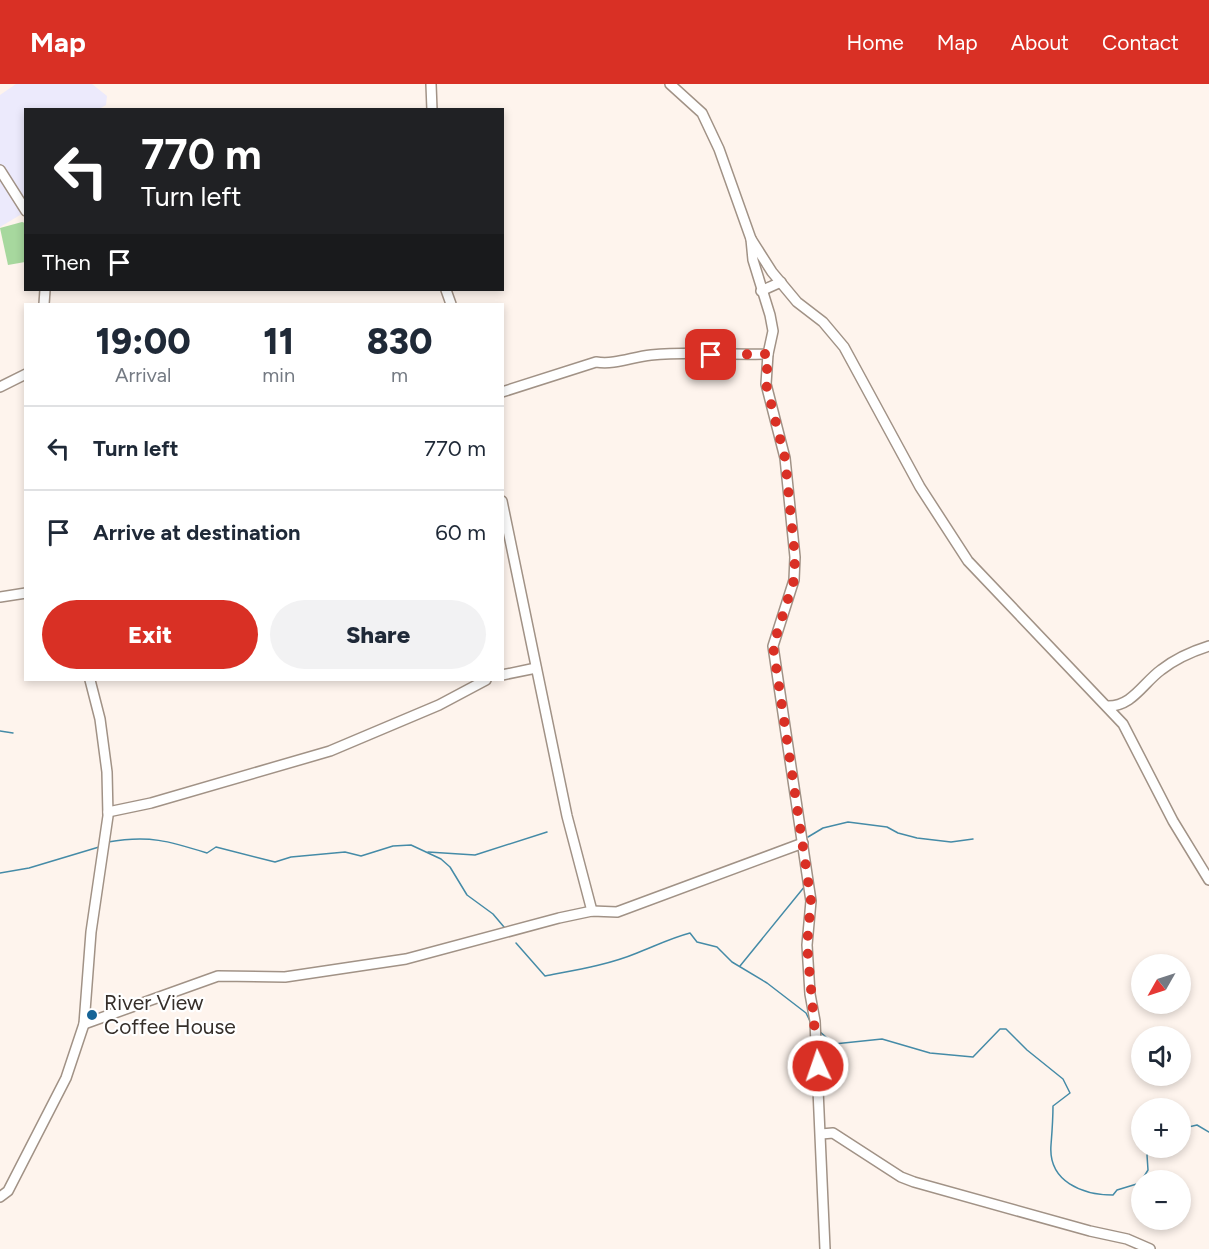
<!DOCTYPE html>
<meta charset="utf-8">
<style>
:root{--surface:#fff;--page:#f2f2f3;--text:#1f2937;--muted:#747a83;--line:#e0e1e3;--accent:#d93025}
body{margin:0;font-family:Figtree,sans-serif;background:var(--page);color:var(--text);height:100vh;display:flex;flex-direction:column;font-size:22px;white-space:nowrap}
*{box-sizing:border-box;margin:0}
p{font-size:20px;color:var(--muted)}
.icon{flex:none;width:33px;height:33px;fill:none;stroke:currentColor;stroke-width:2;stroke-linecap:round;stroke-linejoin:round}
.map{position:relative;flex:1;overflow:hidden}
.sheet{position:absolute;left:24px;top:219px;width:480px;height:378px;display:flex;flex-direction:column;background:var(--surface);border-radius:0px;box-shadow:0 3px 9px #0003}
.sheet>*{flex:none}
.hud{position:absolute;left:24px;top:24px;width:480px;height:183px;border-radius:0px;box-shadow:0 3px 9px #0003;background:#202124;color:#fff;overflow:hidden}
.needle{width:39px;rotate:231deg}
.controls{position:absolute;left:1131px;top:870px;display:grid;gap:12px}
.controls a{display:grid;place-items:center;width:60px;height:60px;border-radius:50%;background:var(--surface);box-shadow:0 3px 9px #0003;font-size:30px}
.pin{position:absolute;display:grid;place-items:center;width:51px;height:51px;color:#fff;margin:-26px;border-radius:12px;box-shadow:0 3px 9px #0006}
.me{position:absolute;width:66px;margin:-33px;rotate:357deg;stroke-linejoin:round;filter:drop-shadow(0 0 4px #0008)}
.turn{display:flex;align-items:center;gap:21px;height:126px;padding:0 18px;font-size:27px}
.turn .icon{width:78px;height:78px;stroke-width:2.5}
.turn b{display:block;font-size:42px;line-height:51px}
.then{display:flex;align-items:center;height:57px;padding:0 18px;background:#0003;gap:12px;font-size:22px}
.eta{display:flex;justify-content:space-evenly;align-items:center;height:102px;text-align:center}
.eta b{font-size:36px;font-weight:800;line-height:42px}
.cta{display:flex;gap:12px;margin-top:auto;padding:12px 18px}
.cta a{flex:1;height:69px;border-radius:36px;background:var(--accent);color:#fff;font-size:24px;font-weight:800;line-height:69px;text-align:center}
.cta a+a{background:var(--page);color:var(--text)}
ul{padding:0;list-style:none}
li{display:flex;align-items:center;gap:18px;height:84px;padding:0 18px;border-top:2px solid var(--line)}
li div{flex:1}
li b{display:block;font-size:22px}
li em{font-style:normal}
header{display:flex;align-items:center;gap:36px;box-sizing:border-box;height:84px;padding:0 30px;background:var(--accent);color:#fff}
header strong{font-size:28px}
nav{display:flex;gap:33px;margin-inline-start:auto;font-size:21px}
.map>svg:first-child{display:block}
.industrial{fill:#eceafc}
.green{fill:#a7d89e}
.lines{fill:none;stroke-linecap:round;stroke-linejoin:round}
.stream{stroke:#458ba7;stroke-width:1.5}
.minor-casing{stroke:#a19286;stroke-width:12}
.minor{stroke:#fff;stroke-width:9}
.route{stroke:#d93025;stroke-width:10;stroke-dasharray:0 18}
.poi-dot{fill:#176497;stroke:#fff;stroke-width:2}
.labels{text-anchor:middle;stroke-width:4.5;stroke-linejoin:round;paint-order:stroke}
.poi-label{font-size:21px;fill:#362f2a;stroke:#fff;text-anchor:start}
</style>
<header>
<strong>Map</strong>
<nav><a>Home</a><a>Map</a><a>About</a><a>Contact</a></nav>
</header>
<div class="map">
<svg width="1209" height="1165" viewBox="0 0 1209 1165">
<rect width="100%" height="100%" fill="#fef4ed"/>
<polygon class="industrial" points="16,0 92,0 107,12 106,21 99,25 26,26 25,128 0,143 0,11"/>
<polygon class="green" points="22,138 25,139 25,178 8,181 0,144"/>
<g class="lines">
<g class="stream">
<polyline points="0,647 13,649"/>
<polyline points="808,753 823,744 848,738 887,743 898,749 917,754 951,758 973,755"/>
<path d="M108 758C149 751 169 757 207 769L216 763 275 778 291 773 345 768 361 772 393 762 411 761 441 775 450 783 467 811 493 830 504 843"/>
<polyline points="428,768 475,771 547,748"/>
<polyline points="0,789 29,784 99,763"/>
<path d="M516 859 545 892C576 886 608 881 637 869 655 862 671 854 690 849L697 858 717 863 732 878 767 899 806 929 810 937"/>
<polyline points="740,882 805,802"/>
<path d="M819 947 834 960 882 955 930 969 973 973 1000 945H1006L1027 966 1063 995 1070 1009 1053 1022C1053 1036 1052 1048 1051 1061 1048 1098 1083 1111 1113 1111L1117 1106 1140 1099 1148 1086 1147 1071 1157 1064"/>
<polyline points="1180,1045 1197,1041 1209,1048"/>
</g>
<defs>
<g id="minor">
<polyline points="431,0 432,26"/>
<polyline points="0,86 26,127"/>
<polyline points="751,155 772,188 797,218 823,238 844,263 920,403 968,477 1123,640 1173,737 1209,796"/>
<polyline points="446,206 451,220"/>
<polyline points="761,207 781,198"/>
<polyline points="44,220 45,206"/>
<polyline points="768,270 766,300 785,374 795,473 794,496 773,562 811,817 807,861 810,910 815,937 825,1165"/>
<polyline points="0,303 26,290"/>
<path d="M502 308 596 278C615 281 632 273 651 271 689 267 729 271 768 270L773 247 770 231 753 176 751 155 719 65 702 29 670 0"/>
<polyline points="502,417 567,732 592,827"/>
<polyline points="0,513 26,509"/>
<polyline points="502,591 536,584"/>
<path d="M1107 622C1132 623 1143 599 1161 586 1175 575 1193 567 1209 562"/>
<polyline points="108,728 151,719 330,667 439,621 486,596"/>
<polyline points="84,940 218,892 285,893 406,875 559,834 592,827 617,828 803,759"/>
<polyline points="821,1050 833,1049 901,1093 914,1098 1090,1147 1127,1155 1150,1165"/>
<polyline points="0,1113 8,1107 66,994 84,940 91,848 108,732 107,688 100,635 90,596"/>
</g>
</defs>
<use href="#minor" class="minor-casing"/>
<use href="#minor" class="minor"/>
</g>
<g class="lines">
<polyline class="route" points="711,271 768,270 766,300 785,374 795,473 794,496 773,562 811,817 807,861 818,982"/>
</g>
<circle class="poi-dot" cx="92" cy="931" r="6"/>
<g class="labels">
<g class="poi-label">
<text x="104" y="926">River View<tspan x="104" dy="24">Coffee House</tspan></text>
</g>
</g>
</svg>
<div class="controls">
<a><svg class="needle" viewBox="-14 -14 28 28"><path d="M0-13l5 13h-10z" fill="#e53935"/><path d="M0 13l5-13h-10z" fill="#747a83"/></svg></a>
<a><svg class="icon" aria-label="sound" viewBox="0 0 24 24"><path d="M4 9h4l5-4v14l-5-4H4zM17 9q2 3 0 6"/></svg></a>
<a>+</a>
<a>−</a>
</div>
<div class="pin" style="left:711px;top:271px;background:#d93025"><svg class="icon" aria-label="arrive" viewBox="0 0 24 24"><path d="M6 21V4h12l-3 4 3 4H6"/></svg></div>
<svg class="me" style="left:818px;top:982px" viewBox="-20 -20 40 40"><circle r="17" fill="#d93025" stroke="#fff" stroke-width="3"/><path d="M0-11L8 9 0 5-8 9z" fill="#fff"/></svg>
<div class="hud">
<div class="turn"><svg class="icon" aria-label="left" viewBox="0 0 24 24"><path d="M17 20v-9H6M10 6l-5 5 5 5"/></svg><div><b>770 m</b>Turn left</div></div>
<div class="then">Then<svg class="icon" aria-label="arrive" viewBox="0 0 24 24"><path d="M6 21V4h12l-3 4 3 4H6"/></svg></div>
</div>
<section class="sheet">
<div class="eta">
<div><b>19:00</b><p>Arrival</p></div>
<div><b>11</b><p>min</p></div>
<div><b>830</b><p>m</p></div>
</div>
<ul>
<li><svg class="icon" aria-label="left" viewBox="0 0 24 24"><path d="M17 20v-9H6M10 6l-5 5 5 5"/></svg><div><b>Turn left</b></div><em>770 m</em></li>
<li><svg class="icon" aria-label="arrive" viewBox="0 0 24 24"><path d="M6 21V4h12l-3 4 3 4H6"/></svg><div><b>Arrive at destination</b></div><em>60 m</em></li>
</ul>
<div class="cta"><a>Exit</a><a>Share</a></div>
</section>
</div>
